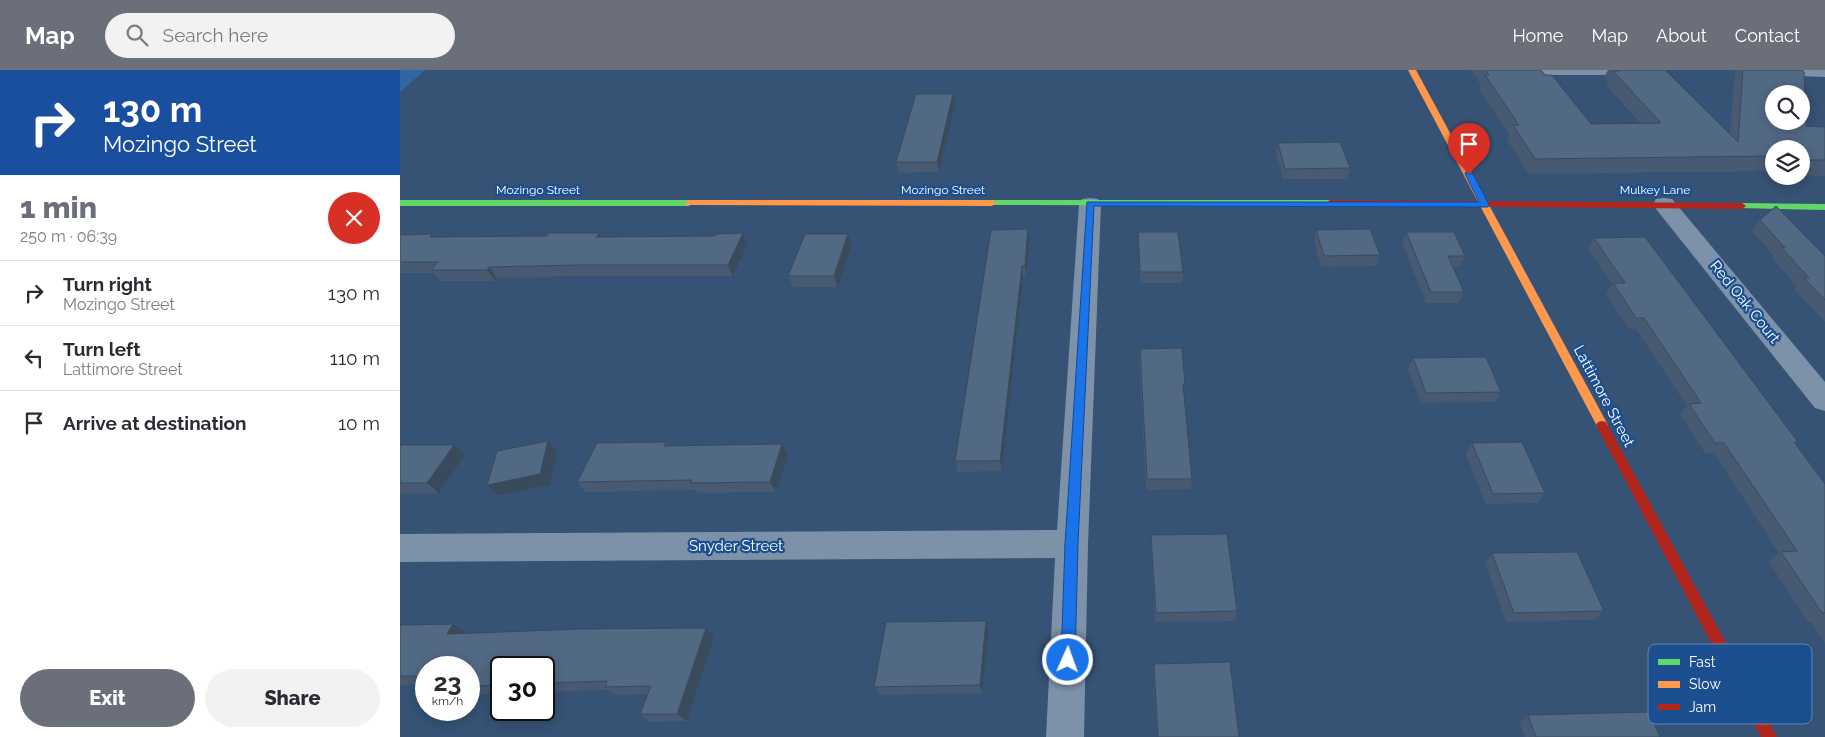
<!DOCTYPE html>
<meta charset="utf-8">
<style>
:root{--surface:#fff;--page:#f2f2f3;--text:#2b2b33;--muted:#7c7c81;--line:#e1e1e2;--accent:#6b6f79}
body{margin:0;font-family:Raleway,sans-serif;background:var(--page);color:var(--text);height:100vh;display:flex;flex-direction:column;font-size:19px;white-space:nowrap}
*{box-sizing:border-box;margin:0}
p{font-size:16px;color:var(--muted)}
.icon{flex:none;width:28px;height:28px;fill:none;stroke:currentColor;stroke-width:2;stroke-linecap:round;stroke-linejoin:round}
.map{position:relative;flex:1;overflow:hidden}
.drawer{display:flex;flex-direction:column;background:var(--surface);width:400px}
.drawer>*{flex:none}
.guide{background:#1a4fa0;color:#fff;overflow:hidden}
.fabs{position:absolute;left:1365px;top:15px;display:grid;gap:10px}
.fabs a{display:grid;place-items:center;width:45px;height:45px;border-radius:50%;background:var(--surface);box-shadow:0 2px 12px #0003;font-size:25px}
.speed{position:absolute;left:15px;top:586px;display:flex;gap:10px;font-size:25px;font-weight:700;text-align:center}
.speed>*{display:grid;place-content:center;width:65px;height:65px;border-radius:50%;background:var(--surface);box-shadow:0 2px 12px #0003;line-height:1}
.speed small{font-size:12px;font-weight:400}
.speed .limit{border:2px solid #111;border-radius:8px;background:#fff;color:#111}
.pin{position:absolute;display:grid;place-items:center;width:42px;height:42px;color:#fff;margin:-51px -21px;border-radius:50% 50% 50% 0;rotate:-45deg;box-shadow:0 0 5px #0007}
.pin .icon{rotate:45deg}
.me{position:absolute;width:55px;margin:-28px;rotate:2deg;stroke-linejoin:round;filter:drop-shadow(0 0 4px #0008)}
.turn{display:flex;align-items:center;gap:18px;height:105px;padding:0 20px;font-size:22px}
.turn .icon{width:65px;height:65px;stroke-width:2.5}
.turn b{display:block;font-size:35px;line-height:42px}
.round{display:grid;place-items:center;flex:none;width:52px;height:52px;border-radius:26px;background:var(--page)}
.summary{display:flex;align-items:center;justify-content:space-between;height:85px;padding:0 20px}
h1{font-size:30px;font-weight:800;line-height:38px;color:var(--accent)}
.primary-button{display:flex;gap:10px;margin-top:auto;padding:10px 20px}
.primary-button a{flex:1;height:58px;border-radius:30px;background:var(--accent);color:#fff;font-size:20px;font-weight:800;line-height:58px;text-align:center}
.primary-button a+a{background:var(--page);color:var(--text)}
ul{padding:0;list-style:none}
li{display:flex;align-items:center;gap:15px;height:65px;padding:0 20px;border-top:1px solid var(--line)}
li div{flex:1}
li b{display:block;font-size:19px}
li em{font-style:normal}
header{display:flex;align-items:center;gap:30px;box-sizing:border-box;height:70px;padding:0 25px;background:var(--accent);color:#fff}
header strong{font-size:24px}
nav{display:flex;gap:28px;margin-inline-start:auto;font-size:18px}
.search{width:350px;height:45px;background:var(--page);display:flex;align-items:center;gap:12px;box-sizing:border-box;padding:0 18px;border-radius:28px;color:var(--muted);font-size:19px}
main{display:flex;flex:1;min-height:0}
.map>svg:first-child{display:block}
.green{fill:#2f66a5}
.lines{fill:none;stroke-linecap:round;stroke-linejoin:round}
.street{fill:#7d92a8;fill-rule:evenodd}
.fast{fill:#63d668;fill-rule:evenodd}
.slow{fill:#ff974d;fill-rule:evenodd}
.jam{fill:#b3261e;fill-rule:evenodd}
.wall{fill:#475a72}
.shaded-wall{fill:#394a5c}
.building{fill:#526984;stroke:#394a5c;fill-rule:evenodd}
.route{fill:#1a73e8;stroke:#114b97}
.labels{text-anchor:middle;stroke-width:4.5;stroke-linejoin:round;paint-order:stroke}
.far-street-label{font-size:12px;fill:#fff;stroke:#1b4f8f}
.street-label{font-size:15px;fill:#fff;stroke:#1b4f8f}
.key{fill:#1b4f8f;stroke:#5f84b1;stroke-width:1}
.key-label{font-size:14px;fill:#fff}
</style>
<header>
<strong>Map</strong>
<div class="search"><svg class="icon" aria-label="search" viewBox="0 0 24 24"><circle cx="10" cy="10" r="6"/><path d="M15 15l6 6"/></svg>Search here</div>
<nav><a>Home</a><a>Map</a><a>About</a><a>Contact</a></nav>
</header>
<main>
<section class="drawer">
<div class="guide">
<div class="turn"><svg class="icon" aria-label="right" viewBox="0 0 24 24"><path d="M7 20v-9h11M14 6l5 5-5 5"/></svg><div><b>130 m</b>Mozingo Street</div></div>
</div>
<div class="summary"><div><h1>1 min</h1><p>250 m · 06:39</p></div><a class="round" style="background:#d93025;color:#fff"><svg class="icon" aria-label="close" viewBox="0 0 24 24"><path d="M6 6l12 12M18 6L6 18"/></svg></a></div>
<ul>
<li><svg class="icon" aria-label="right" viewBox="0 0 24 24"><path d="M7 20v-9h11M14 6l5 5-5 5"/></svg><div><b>Turn right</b><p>Mozingo Street</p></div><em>130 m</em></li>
<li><svg class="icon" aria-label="left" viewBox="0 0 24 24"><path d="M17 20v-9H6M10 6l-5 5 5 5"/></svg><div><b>Turn left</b><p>Lattimore Street</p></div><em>110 m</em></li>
<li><svg class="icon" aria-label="arrive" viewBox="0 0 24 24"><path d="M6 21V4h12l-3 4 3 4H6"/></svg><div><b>Arrive at destination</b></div><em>10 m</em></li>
</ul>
<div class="primary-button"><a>Exit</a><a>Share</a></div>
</section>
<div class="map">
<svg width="1425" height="667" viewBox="0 0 1425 667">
<rect width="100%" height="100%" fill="#365274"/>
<polygon class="green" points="0,0 25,0 0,22"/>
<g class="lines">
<g class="street">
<polygon points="1105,0 1230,0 1227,4 1221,5 1114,5 1108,4"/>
<polygon points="1360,0 1425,0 1425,7 1369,5 1363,4"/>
<polygon points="690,128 698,129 701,134 688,474 684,667 646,667 655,488 0,492 0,464 657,460 679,134 682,129"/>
<polygon points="1264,128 1272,129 1425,312 1425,341 1415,338 1256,139 1253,134 1256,129"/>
</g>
<g class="fast">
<polygon points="0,130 289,130 293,133 289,136 0,136"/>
<polygon points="592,130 930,130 934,133 930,136 589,135 589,131"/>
<polygon points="1342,133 1425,134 1425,140 1339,138 1338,136"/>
</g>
<g class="slow">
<polygon points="1008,0 1016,0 1208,355 1206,358 1198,358"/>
<polygon points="289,130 592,130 596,133 592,136 286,135 285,133"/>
</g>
<g class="jam">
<polygon points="930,130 1342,133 1346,136 1342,139 927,135 926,133"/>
<polygon points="1202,351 1206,352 1377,667 1361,667 1196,355 1198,352"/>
</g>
</g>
<g class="wall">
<polygon points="1071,0 1141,0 1191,54 1240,53 1206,15 1208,11 1204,7 1208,0 1265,0 1330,64 1335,0 1402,0 1406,56 1425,57 1425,106 1401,105 1401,79 1374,79 1374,101 1129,104 1107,70 1109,64 1079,19 1081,15"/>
<polygon points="555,34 539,102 499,103 496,92"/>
<polygon points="878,73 950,98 947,109 883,109 876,83"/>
<polygon points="1360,150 1425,186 1425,252 1394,219 1397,216 1372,188 1374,186 1352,161"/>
<polygon points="916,160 980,185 977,196 921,197 914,171"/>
<polygon points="738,162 783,202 782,213 740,213 738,173"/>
<polygon points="1006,162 1065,186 1060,197 1053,197 1064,222 1059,233 1026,233 1002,173"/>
<polygon points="200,163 202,167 347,174 333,206 185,206 97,208 95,211 40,211 33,203 0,203 0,165 35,167 147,166"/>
<polygon points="1194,168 1398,372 1395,374 1425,414 1425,574 1411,552 1408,552 1369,492 1379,483 1314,383 1305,383 1280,344 1287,336 1236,259 1229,259 1206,224 1212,214 1188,179"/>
<polygon points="629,170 626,207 623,207 602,401 558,402 555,391"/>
<polygon points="452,175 438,217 393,217 388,206"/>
<polygon points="740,279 785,314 784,325 792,409 791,419 746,420 739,290"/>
<polygon points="1013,288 1101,322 1095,332 1021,333 1008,299"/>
<polygon points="266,372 268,376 382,374 388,385 376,422 298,423 296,420 186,422 177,412"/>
<polygon points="1072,373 1145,423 1138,433 1086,434 1066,384"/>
<polygon points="0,375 65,385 39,423 0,424"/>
<polygon points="751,465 837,541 835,551 755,552 751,475"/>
<polygon points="1092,483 1204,541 1195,550 1106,552 1085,493"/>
<polygon points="0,555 66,564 306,558 314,567 287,651 250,652 240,644 248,624 215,625 208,620 144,622 144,598 101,598 101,624 81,624 69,617 69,598 26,598 26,615 0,615"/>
<polygon points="589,560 582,623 479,625 474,617"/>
<polygon points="754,594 839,667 757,667 753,602"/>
<polygon points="1128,645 1260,667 1125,667 1119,652"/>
</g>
<g class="shaded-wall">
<polygon points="553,24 555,34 539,102 537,92"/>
<polygon points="628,159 629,170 626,207 625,196"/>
<polygon points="200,163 206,174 196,167"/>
<polygon points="343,163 347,174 333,206 328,195"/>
<polygon points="448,164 452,175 438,217 434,206"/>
<polygon points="622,196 623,207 602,401 600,391"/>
<polygon points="89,197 97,208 95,211 87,200"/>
<polygon points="148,371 157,382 150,415 98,425 87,415"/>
<polygon points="382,374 388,385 376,422 370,412"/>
<polygon points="54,375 65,385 39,423 27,413"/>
<polygon points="586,551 589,560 582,623 580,615"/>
<polygon points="53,554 66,563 60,573 47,564"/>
<polygon points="306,558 314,567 287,651 277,644"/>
</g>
<g class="building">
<path d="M1086 0H1141L1145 5H1152L1191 54 1261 53 1213 1H1219L1218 0H1265L1338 72 1343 0H1402L1404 2 1406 56 1425 57V90H1401V79H1374V86L1135 89 1113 55H1119L1085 5H1089ZM1374 24H1401V51H1374Z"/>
<polygon points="516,24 553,24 537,92 496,92"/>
<polygon points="940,72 950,98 885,99 878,73"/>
<polygon points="1376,136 1425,186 1425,230 1404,208 1409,208 1381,177 1385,178 1360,150"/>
<polygon points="628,159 625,196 622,196 600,391 555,391 591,160"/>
<polygon points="970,159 980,185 924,186 916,160"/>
<polygon points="738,162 778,162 783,202 740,202"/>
<polygon points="1006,162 1054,162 1065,186 1048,186 1064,222 1031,222"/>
<polygon points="149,163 200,163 196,167 315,166 316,164 343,163 328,195 178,195 89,197 87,200 31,200 38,192 0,192 0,165 32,164 30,167 147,166"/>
<polygon points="405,164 448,164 434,206 388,206"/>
<polygon points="1245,167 1398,372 1394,372 1425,414 1425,543 1422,543 1381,482 1397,481 1324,373 1315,373 1289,334 1301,333 1244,248 1236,248 1213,213 1225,213 1194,168"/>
<polygon points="782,278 785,314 783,314 792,409 747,409 740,279"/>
<polygon points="1086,287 1101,322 1026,323 1013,288"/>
<polygon points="148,371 140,404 87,415 97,381"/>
<polygon points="266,372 264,376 382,374 370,412 290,413 292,410 177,412 197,373"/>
<polygon points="1122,372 1145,423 1093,424 1072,373"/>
<polygon points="0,375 54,375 27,413 0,413"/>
<polygon points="827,464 837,541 756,543 751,465"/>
<polygon points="1177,482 1204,541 1114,543 1092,483"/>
<polygon points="586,551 580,615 474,617 486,552"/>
<polygon points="53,554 47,564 181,559 306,558 277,644 240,644 251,616 205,617 207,611 144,613 144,598 101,598 101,615 69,616 69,613 73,605 69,605 69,598 26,598 26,606 0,606 0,555"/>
<polygon points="830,592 839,667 758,667 754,594"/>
<polygon points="1249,642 1260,667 1136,667 1128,645"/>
</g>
<polygon class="route" points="1066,102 1073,104 1089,135 1088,137 694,136 678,474 675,590 673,595 668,597 663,595 661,590 665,474 687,132 1079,132 1065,104"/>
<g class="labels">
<g class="far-street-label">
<text x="138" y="124">Mozingo Street</text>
<text x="543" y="124">Mozingo Street</text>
<text x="1255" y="124">Mulkey Lane</text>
</g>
<g class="street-label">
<text transform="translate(1345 232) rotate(51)" y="5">Red Oak Court</text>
<text transform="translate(1204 326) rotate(62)" y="5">Lattimore Street</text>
<text x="336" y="481">Snyder Street</text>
</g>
</g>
<rect x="1248" y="574" width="164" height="80" rx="8" class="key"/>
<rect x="1258" y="589" width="22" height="6" fill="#63d668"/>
<rect x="1258" y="611" width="22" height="7" fill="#ff974d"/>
<rect x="1258" y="634" width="22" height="6" fill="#b3261e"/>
<g class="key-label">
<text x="1289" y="597">Fast</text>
<text x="1289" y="619">Slow</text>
<text x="1289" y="642">Jam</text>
</g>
</svg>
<div class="fabs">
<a><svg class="icon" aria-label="search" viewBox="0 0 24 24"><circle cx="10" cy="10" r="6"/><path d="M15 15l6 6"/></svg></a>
<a><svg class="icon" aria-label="layers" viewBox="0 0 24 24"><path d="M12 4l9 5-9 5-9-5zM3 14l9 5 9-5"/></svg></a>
</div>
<div class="speed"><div>23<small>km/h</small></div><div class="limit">30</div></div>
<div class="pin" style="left:1069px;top:104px;background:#d93025"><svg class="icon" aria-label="arrive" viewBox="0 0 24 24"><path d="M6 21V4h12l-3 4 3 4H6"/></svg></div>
<svg class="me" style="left:668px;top:590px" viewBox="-20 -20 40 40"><circle r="17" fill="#1a73e8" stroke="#fff" stroke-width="3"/><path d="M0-11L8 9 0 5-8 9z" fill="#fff"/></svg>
</div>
</main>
